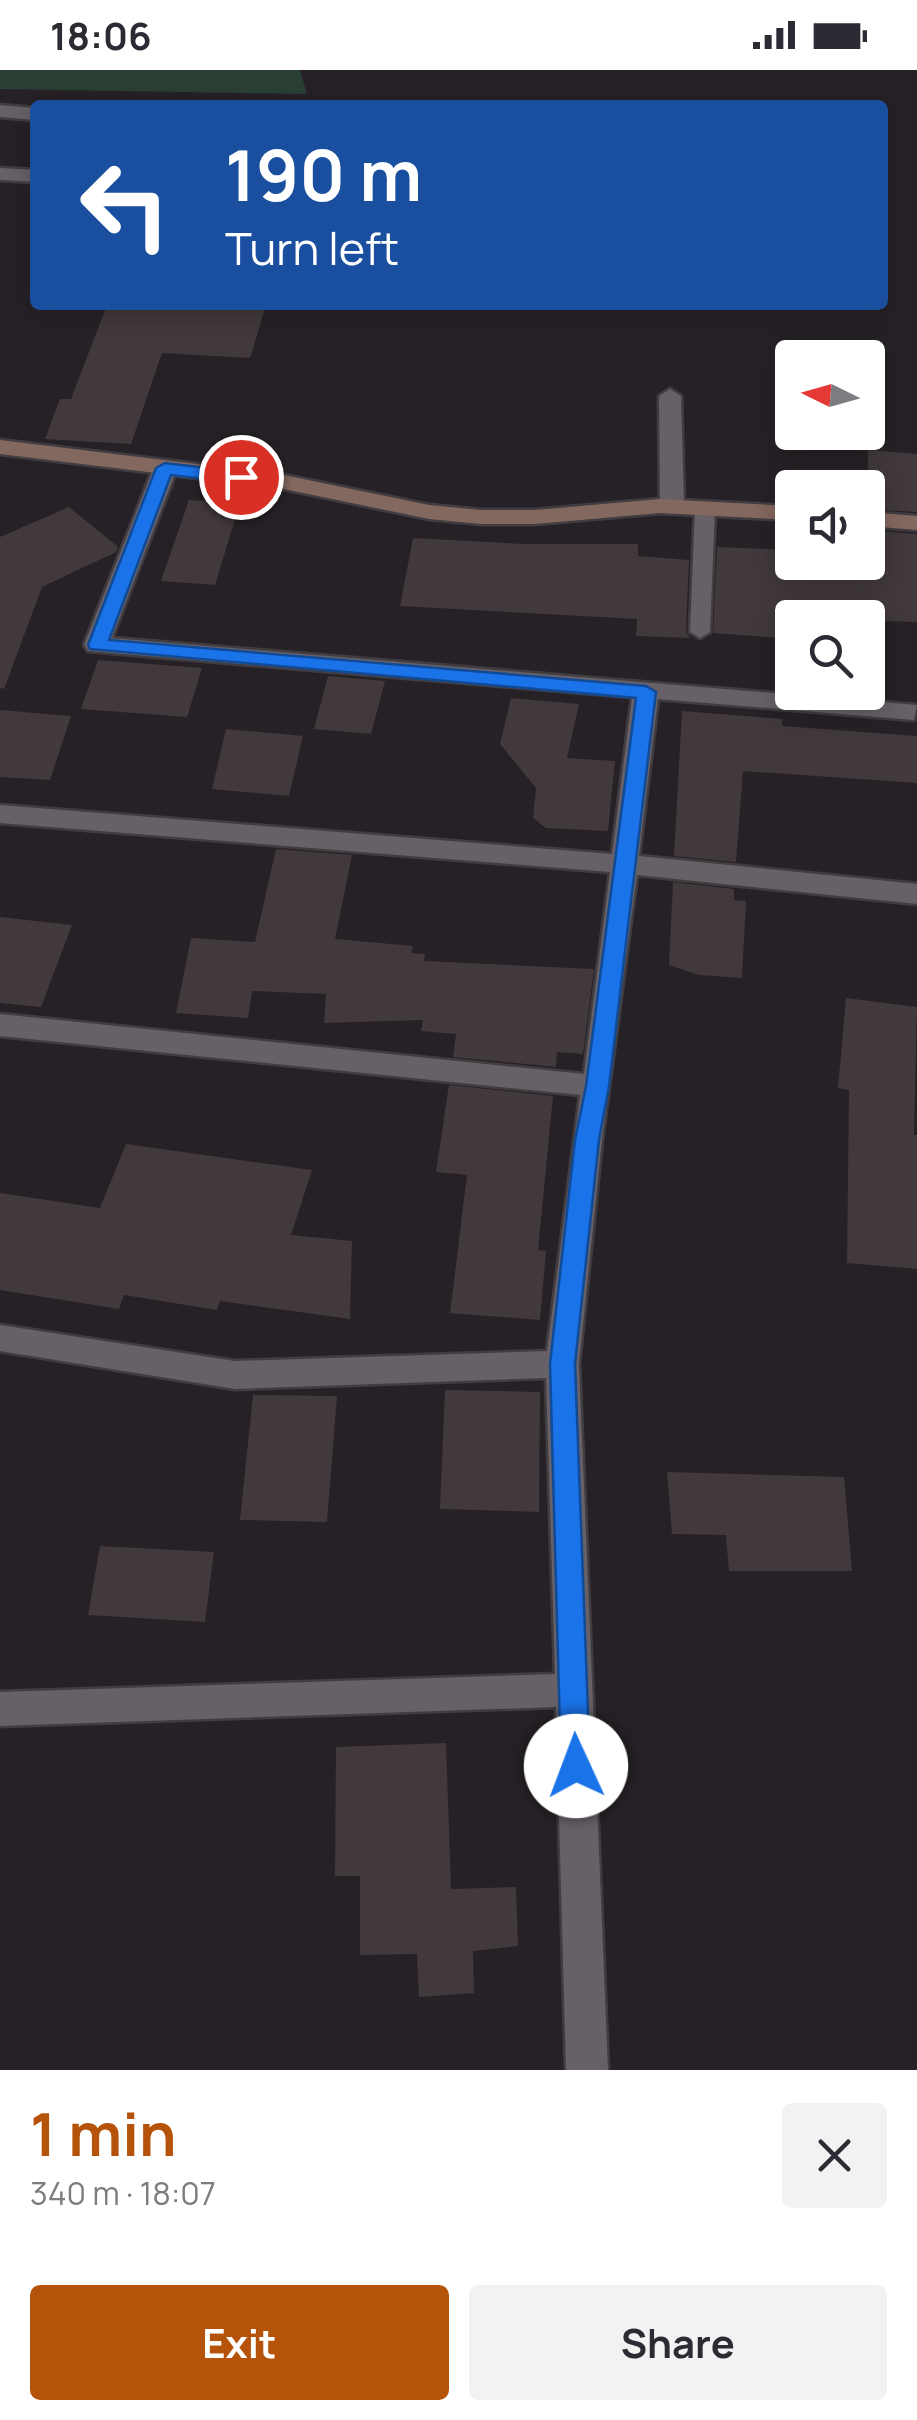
<!DOCTYPE html>
<meta charset="utf-8">
<style>
:root{--surface:#fff;--page:#f2f2f3;--text:#2b2b33;--muted:#7c7c81;--accent:#b45309}
body{margin:0;font-family:Manrope,sans-serif;background:var(--page);color:var(--text);height:100vh;display:flex;flex-direction:column;font-size:38px;white-space:nowrap}
*{box-sizing:border-box;margin:0}
p{font-size:32px;color:var(--muted)}
.icon{flex:none;width:55px;height:55px;fill:none;stroke:currentColor;stroke-width:2;stroke-linecap:round;stroke-linejoin:round}
.map{position:relative;height:2000px;overflow:hidden}
.side{display:flex;flex-direction:column;background:var(--surface);flex:1}
.side>*{flex:none}
.hud{position:absolute;left:30px;top:30px;width:858px;height:210px;border-radius:10px;box-shadow:0 5px 25px #0003;background:#1a4fa0;color:#fff;overflow:hidden}
.needle{width:65px;rotate:275deg}
.controls{position:absolute;left:775px;top:270px;display:grid;gap:20px}
.controls a{display:grid;place-items:center;width:110px;height:110px;border-radius:10px;background:var(--surface);box-shadow:0 5px 25px #0003;font-size:50px}
.pin{position:absolute;display:grid;place-items:center;width:85px;height:85px;color:#fff;margin:-42px;border:5px solid #fff;border-radius:50%;box-shadow:0 2px 10px #0007}
.me{position:absolute;width:110px;margin:-55px;rotate:358deg;stroke-linejoin:round;filter:drop-shadow(0 0 8px #0008)}
.turn{display:flex;align-items:center;gap:35px;height:210px;padding:0 30px;font-size:45px}
.turn .icon{width:130px;height:130px;stroke-width:2.5}
.turn b{display:block;font-size:70px;line-height:85px}
.round{display:grid;place-items:center;flex:none;width:105px;height:105px;border-radius:10px;background:var(--page)}
.summary{display:flex;align-items:center;justify-content:space-between;height:170px;padding:0 30px}
h1{font-size:60px;font-weight:700;line-height:75px;color:var(--accent)}
.action{display:flex;gap:20px;margin-top:auto;padding:20px 30px}
.action a{flex:1;height:115px;border-radius:10px;background:var(--accent);color:#fff;font-size:40px;font-weight:700;line-height:115px;text-align:center}
.action a+a{background:var(--page);color:var(--text)}
.status{display:flex;justify-content:space-between;align-items:center;height:70px;padding:0 50px;background:var(--surface);direction:ltr}
.status svg{height:28px;fill:currentColor}
.map>svg:first-child{display:block}
.green{fill:#2a4035}
.building{fill:#41393c}
.lines{fill:none;stroke-linecap:round;stroke-linejoin:round}
.lane-casing{stroke:#403c40;stroke-width:5}
.street-casing{stroke:#403c40;stroke-width:5}
.secondary-casing{stroke:#403c40;stroke-width:5}
.lane{fill:#676167;fill-rule:evenodd}
.street{fill:#676167;fill-rule:evenodd}
.secondary{fill:#83685f;fill-rule:evenodd}
.route{fill:#1a73e8;stroke:#114b97;stroke-width:2.5}
</style>
<div class="status"><b>18:06</b><svg viewBox="0 0 49 12"><path d="M0 12V9h3v3zM5 12V6h3v6zM10 12V3h3v9zM15 12V0h3v12zM26 1h20v11H26zM47 4h2v5h-2z"/></svg></div>
<div class="map">
<svg width="917" height="2000" viewBox="0 0 917 2000">
<rect width="100%" height="100%" fill="#262126"/>
<polygon class="green" points="0,0 300,0 307,24 0,19"/>
<g class="building">
<polygon points="107,235 266,235 250,288 162,283 131,374 45,369 60,329 71,329"/>
<polygon points="868,380 917,384 917,442 868,439"/>
<polygon points="189,430 240,433 215,515 161,511"/>
<polygon points="69,437 118,477 116,482 42,517 4,619 0,618 0,467"/>
<polygon points="868,460 917,464 917,552 792,548 792,569 713,563 717,477 792,480 792,492 868,492"/>
<polygon points="413,468 523,474 638,474 638,486 689,490 686,562 690,568 636,566 637,549 400,536"/>
<polygon points="98,590 202,598 187,647 81,639"/>
<polygon points="328,606 385,611 371,664 314,659"/>
<polygon points="511,628 579,634 567,688 615,691 608,761 546,758 533,748 536,718 500,674"/>
<polygon points="0,640 71,646 50,710 0,707"/>
<polygon points="682,641 782,649 782,656 917,666 917,713 743,701 736,792 674,786"/>
<polygon points="226,659 303,666 289,726 212,719"/>
<polygon points="276,779 352,785 335,869 413,876 411,883 425,884 424,891 594,899 583,984 557,982 556,997 453,987 456,964 421,961 423,950 324,953 326,924 252,921 248,948 176,943 191,868 255,872"/>
<polygon points="673,812 734,819 734,830 746,831 742,908 699,905 669,895"/>
<polygon points="0,847 72,855 41,937 0,933"/>
<polygon points="846,928 917,937 914,1065 917,1065 917,1199 847,1193 849,1020 838,1018"/>
<polygon points="449,1015 553,1026 538,1180 546,1181 540,1250 450,1243 467,1105 436,1102"/>
<polygon points="126,1074 312,1100 291,1165 352,1171 350,1249 220,1231 217,1240 124,1225 119,1239 0,1220 0,1123 100,1138"/>
<polygon points="445,1320 540,1322 539,1442 440,1439"/>
<polygon points="253,1325 337,1326 327,1452 240,1450"/>
<polygon points="667,1402 844,1407 852,1501 729,1501 726,1465 672,1464"/>
<polygon points="100,1476 214,1482 205,1552 88,1545"/>
<polygon points="446,1673 451,1819 516,1817 518,1876 473,1881 474,1923 419,1927 417,1884 360,1885 360,1806 335,1806 336,1677"/>
</g>
<g class="lines">
<defs>
<polygon id="lane" points="705,432 715,438 710,562 700,568 690,562 695,438"/>
<g id="street">
<polygon points="0,35 35,38 35,50 0,47"/>
<polygon points="0,98 35,100 35,112 0,110"/>
<polygon points="670,319 681,326 684,436 672,443 660,436 659,326"/>
<polygon points="165,392 177,399 112,568 917,635 914,650 658,629 639,786 917,814 917,834 637,805 602,1070 579,1294 608,2000 566,2000 556,1637 0,1656 0,1622 555,1604 546,1308 235,1319 0,1281 0,1255 235,1291 547,1281 580,1025 0,966 0,944 584,1004 610,802 0,753 0,735 612,784 632,627 88,581 84,575 153,399"/>
</g>
<g id="secondary">
<polygon points="0,370 279,404 429,435 481,440 535,440 660,429 792,436 792,450 660,443 535,454 481,454 429,449 279,418 0,384"/>
<polygon points="868,442 917,446 917,460 868,456"/>
</g>
</defs>
<use href="#lane" class="lane-casing"/>
<use href="#street" class="street-casing"/>
<use href="#secondary" class="secondary-casing"/>
<use href="#lane" class="lane"/>
<use href="#street" class="street"/>
<use href="#secondary" class="secondary"/>
</g>
<polygon class="route" points="165,393 241,402 250,407 241,413 171,405 109,570 646,616 656,622 609,1016 599,1070 575,1294 590,1696 586,1705 576,1709 565,1705 561,1696 550,1294 575,1070 586,1016 636,628 90,579 88,575 156,398"/>
</svg>
<div class="controls">
<a><svg class="needle" viewBox="-14 -14 28 28"><path d="M0-13l5 13h-10z" fill="#e53935"/><path d="M0 13l5-13h-10z" fill="#7c7c81"/></svg></a>
<a><svg class="icon" aria-label="sound" viewBox="0 0 24 24"><path d="M4 9h4l5-4v14l-5-4H4zM17 9q2 3 0 6"/></svg></a>
<a><svg class="icon" aria-label="search" viewBox="0 0 24 24"><circle cx="10" cy="10" r="6"/><path d="M15 15l6 6"/></svg></a>
</div>
<div class="pin" style="left:241px;top:407px;background:#d93025"><svg class="icon" aria-label="arrive" viewBox="0 0 24 24"><path d="M6 21V4h12l-3 4 3 4H6"/></svg></div>
<svg class="me" style="left:576px;top:1696px" viewBox="-20 -20 40 40"><circle r="19" fill="#fff"/><path d="M0-13L10 11 0 6-10 11z" fill="#1a73e8"/></svg>
<div class="hud">
<div class="turn"><svg class="icon" aria-label="left" viewBox="0 0 24 24"><path d="M17 20v-9H6M10 6l-5 5 5 5"/></svg><div><b>190 m</b>Turn left</div></div>
</div>
</div>
<section class="side">
<div class="summary"><div><h1>1 min</h1><p>340 m · 18:07</p></div><a class="round"><svg class="icon" aria-label="close" viewBox="0 0 24 24"><path d="M6 6l12 12M18 6L6 18"/></svg></a></div>
<div class="action"><a>Exit</a><a>Share</a></div>
</section>
